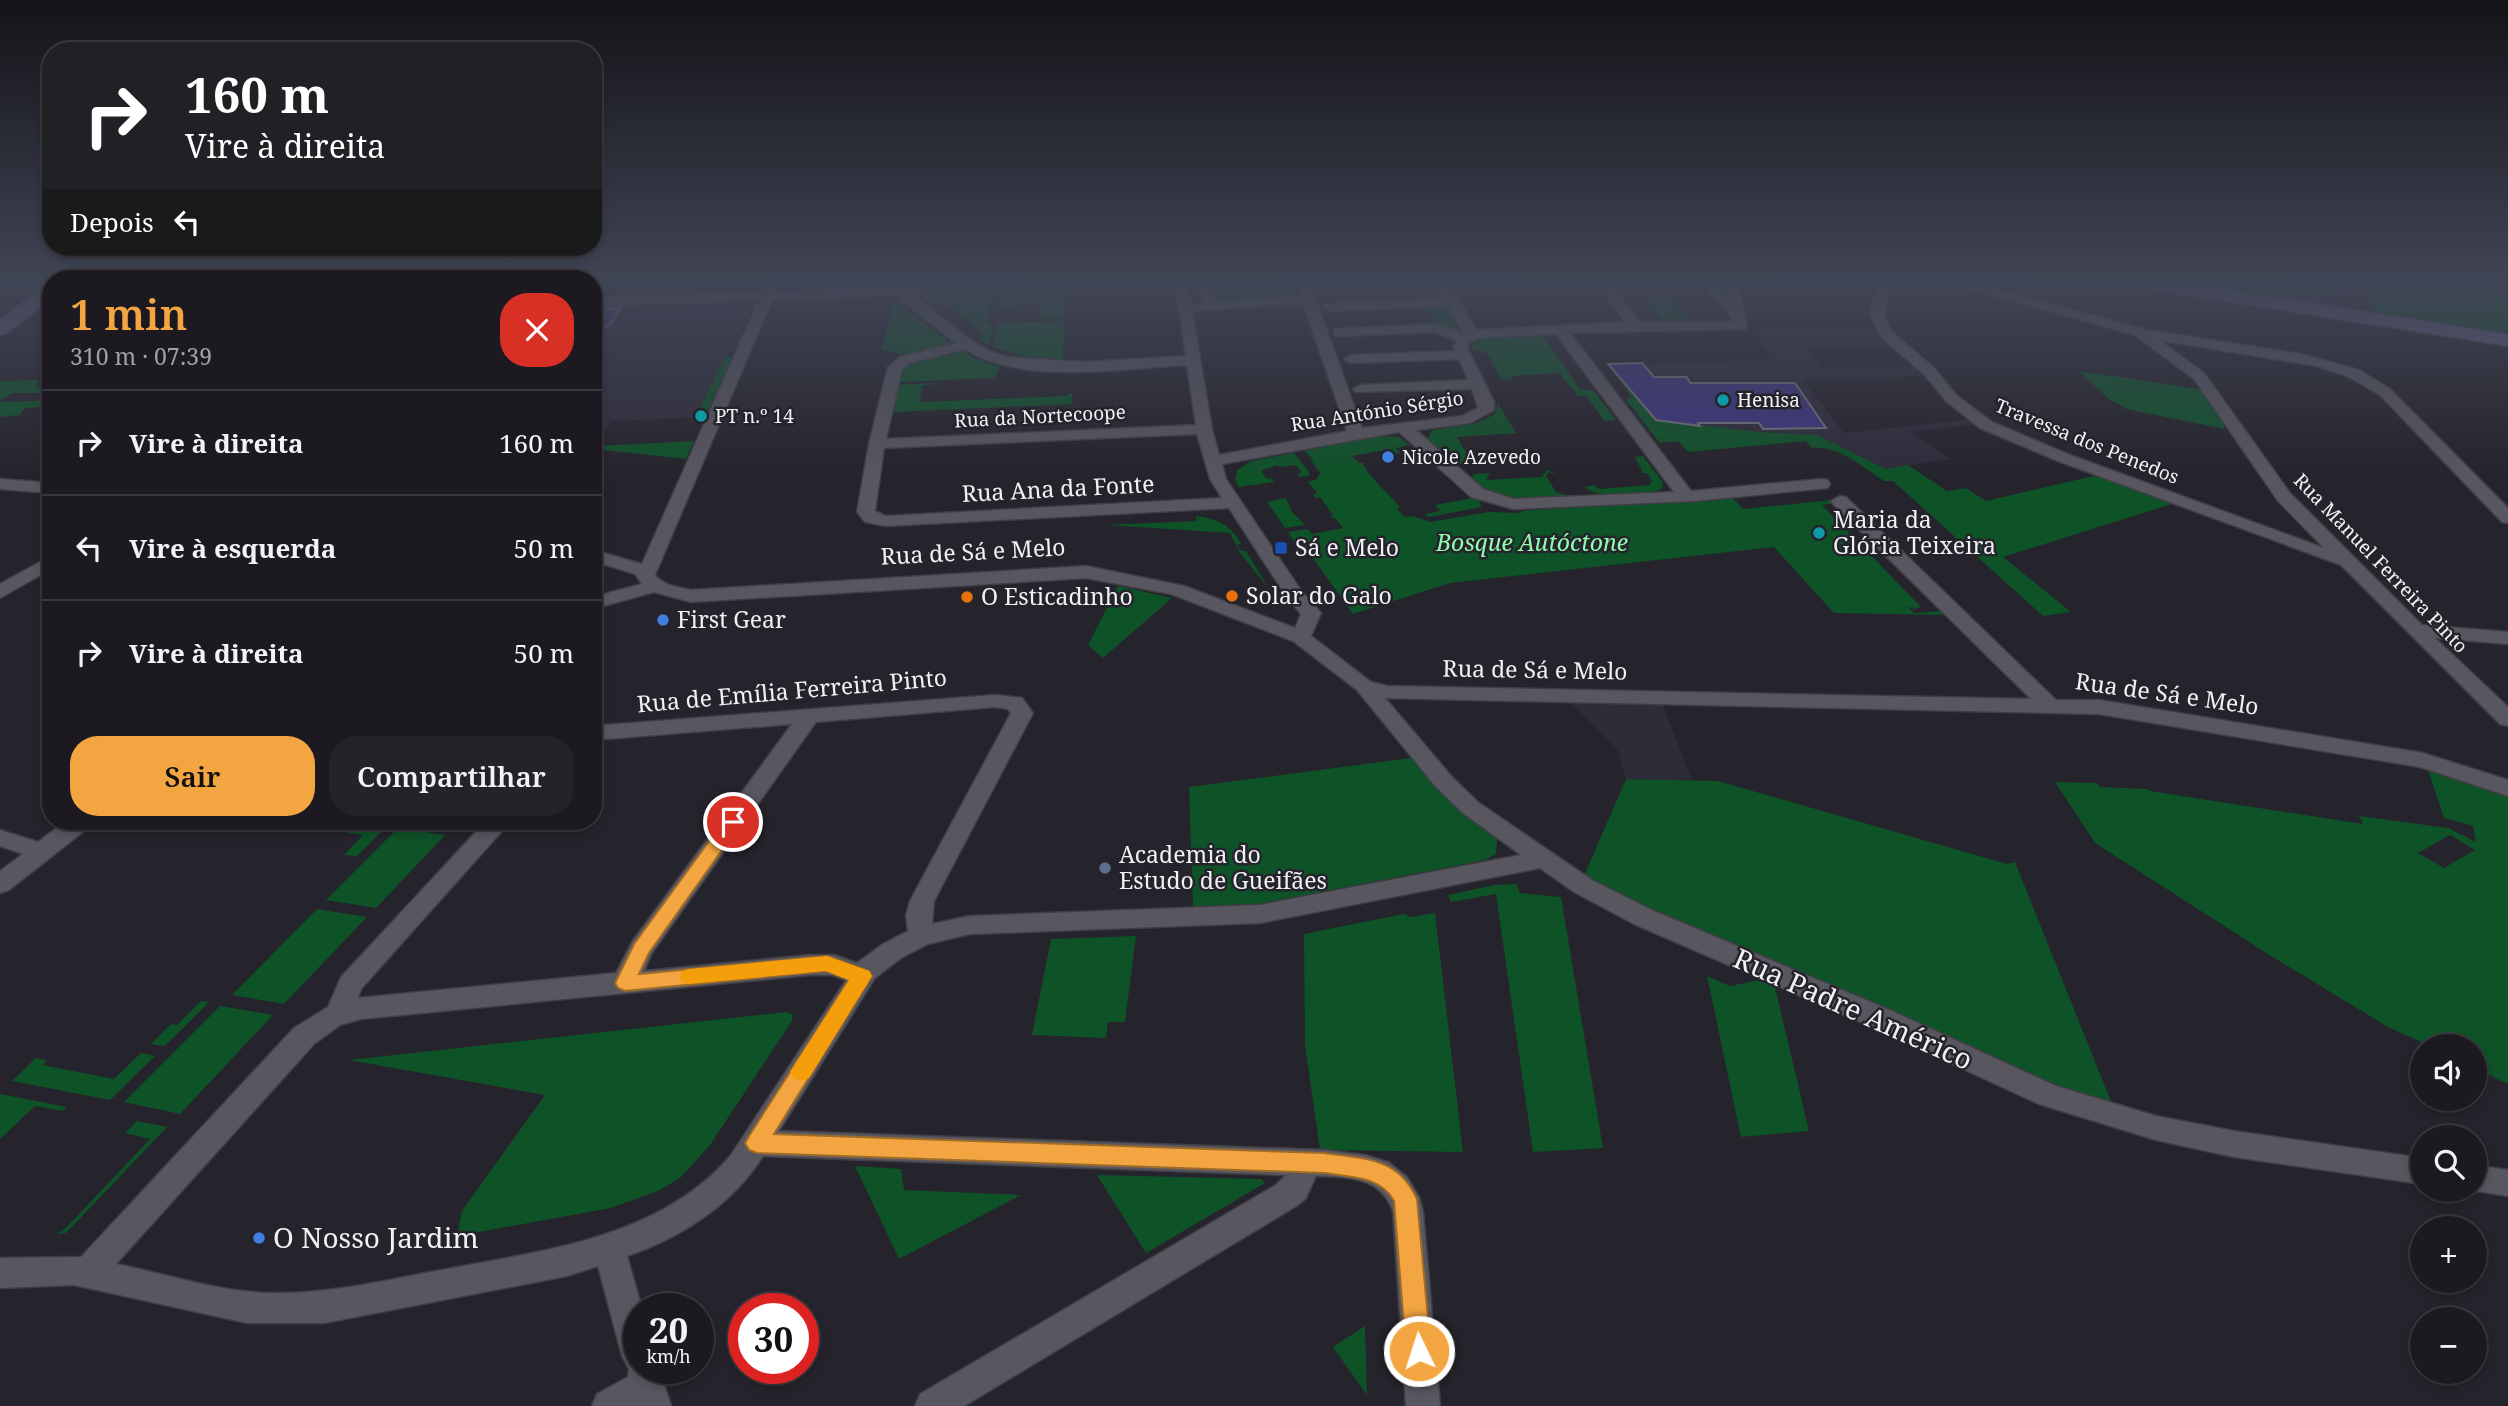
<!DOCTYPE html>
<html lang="pt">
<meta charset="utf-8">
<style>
:root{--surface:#1c1a20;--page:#252329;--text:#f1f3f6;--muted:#a0a1a5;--line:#3a383e;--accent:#f2a540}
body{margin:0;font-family:"Noto Serif",serif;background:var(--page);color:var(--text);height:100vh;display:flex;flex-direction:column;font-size:26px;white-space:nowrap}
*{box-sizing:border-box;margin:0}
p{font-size:23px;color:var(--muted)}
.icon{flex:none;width:38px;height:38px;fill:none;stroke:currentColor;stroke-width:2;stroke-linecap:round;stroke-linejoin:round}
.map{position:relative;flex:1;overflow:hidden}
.side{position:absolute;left:42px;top:270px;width:560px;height:560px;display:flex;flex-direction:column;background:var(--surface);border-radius:28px;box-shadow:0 4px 10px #0003,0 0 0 2px var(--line)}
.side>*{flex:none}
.guide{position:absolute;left:42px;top:42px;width:560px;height:214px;border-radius:28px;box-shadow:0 4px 10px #0003,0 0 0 2px var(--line);background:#202124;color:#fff;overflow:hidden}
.tools{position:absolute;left:2410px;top:1034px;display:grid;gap:14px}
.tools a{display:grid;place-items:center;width:77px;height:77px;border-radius:50%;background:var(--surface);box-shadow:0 4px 10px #0003,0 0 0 2px var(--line);font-size:35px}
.speed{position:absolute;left:623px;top:1293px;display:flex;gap:14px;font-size:35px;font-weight:700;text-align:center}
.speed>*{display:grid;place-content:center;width:91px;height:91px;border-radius:50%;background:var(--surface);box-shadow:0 4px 10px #0003,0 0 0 2px var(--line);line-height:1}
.speed small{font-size:18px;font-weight:400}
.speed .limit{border:10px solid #d22;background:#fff;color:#111}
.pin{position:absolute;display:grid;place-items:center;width:60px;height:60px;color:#fff;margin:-30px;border:4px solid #fff;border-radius:50%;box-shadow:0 2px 7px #0007}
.me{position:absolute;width:77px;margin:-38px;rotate:356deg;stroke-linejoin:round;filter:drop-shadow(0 0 5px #0008)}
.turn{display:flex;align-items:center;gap:24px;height:147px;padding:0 28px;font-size:32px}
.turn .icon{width:91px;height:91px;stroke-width:2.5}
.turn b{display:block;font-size:49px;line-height:60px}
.then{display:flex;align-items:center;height:66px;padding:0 28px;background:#0003;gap:14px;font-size:26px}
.round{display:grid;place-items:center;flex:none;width:74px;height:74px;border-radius:28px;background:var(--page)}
.headline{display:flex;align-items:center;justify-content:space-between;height:119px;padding:0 28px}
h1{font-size:42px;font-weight:600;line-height:52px;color:var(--accent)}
.cta{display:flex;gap:14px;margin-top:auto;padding:14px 28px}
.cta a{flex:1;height:80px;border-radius:28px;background:var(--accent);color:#111;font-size:28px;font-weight:600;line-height:80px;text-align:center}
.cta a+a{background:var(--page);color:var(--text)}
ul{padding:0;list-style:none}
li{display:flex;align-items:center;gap:21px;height:105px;padding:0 28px;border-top:2px solid var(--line)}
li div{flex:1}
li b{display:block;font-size:26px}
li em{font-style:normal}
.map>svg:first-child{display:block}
.built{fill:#2f2c3a}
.green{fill:#0e5228;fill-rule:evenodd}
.building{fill:#3e357f;stroke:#71717a;stroke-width:2}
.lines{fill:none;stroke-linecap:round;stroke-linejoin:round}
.minor-casing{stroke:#403e45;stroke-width:3}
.secondary-casing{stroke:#403e45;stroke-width:3}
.minor{fill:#58565f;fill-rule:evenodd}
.secondary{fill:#645f82;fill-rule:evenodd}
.route{fill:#f2a540;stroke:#9d6b2a;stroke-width:2}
.slow{fill:#f59e0b}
.culture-dot{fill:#0f9aa8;stroke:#25232b;stroke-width:2.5}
.shop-dot{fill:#3f7fe0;stroke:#25232b;stroke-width:2.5}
.transit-dot{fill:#1a4fb4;stroke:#25232b;stroke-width:2.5}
.food-dot{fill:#e8710a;stroke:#25232b;stroke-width:2.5}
.service-dot{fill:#5c6f8a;stroke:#25232b;stroke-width:2.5}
.labels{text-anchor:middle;stroke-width:5;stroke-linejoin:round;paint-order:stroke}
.far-poi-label{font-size:19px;fill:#f1f0f5;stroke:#25232b;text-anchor:start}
.far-street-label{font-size:19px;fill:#f1f0f5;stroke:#25232b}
.street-label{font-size:23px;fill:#f1f0f5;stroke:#25232b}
.poi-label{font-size:23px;fill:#f1f0f5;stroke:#25232b;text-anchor:start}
.park-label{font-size:23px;font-style:italic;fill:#8dfcac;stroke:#25232b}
.near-street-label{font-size:28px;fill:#f1f0f5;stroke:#25232b}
.near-poi-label{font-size:28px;fill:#f1f0f5;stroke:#25232b;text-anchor:start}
</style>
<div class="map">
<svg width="2508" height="1406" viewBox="0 0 2508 1406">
<rect width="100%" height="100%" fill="#25232b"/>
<g class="built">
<polygon points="2287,281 2341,282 2349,315 2285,305 2278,283"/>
<polygon points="737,300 757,303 750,308 748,313 752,315 741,328 745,330 737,348 730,350 727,356 731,358 705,417 611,421 593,453 593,302"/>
<polygon points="1881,329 1900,347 1805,347 1821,367 1922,366 1931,376 1807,379 1804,381 1844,433 1975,419 1981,423 1912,432 1951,459 1886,469 1817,435 1759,432 1656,420 1608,364 1771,361 1753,330"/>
<polygon points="1570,698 1661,700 1692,780 1626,779 1618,751 1572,704"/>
</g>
<g class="green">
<polygon points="1215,281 1292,281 1297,294 1292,297 1223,301 1218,299"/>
<polygon points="2166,281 2287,281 2280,283 2324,291 2325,297 2287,292 2288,301"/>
<polygon points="2334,281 2483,281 2508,284 2508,338 2375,317 2366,287"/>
<polygon points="1065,285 1064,318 1040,319 1040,305 996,306 999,288"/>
<path d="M992 288 987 323 992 324 990 345 978 339 983 333 947 305H934L922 296C946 295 968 289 992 288Z"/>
<polygon points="1671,297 1693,322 1661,320 1643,298"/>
<polygon points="894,300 948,342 948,344 908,355 882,350"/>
<polygon points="1448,305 1462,330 1459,331 1435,325 1427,306"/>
<polygon points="1064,321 1063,359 1024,356 994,347 997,323"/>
<polygon points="1542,334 1580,389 1594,391 1616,420 1605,421 1586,396 1578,396 1559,373 1511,376 1512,379 1502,380 1486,352 1471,349 1474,343 1488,337"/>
<polygon points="961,349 975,359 1000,367 994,378 897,382 900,368 913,361"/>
<polygon points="725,357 732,357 707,412 698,413"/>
<path d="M1607 364 1656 420 1759 432 1817 435 1886 469 1908 465 1947 491 1966 488 1986 501 2098 475 2175 503 2003 557 2071 612 2043 616 1893 481H1884C1863 467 1838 445 1812 448L1806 441 1688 452 1678 441 1660 443 1626 400 1632 397Z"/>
<polygon points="2079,371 2205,390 2220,414 2225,429 2127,409 2109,399"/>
<polygon points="39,380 36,387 51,388 51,400 42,407 25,408 20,415 0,417 0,402 37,401 49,393 12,393 0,401 0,381"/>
<polygon points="939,383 922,386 920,402 1066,396 1072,393 1072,404 891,412 897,385"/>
<polygon points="1498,404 1516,433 1457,437 1472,463 1487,463 1457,464 1427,439 1433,430 1477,423 1495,414"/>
<path d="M1380 436 1398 437 1410 445 1396 448 1400 453 1390 455 1385 450 1352 456 1359 463H1363C1366 474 1389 494 1400 507L1397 508 1404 517 1413 516 1430 522 1489 512 1521 513 1522 511 1732 497 1743 509 1832 500 1836 503 1822 505 1921 607 1914 609 1907 606 1914 613 1941 611 1945 615 1834 613 1774 547 1450 583 1353 614 1302 543 1296 544 1288 532 1308 529 1312 534 1343 528 1336 519 1329 516 1333 515 1320 497 1315 498 1313 495 1317 493 1308 482 1317 479 1320 473 1311 460 1313 459 1304 451Z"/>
<polygon points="694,441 686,459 595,449 598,446"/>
<polygon points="1294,453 1309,472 1309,476 1300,477 1297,474 1302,473 1296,465 1280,467 1278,465 1261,471 1267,479 1271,478 1274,482 1239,487 1235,480 1237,470 1252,461"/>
<path d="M1643 456 1663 483 1662 489C1647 495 1596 500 1585 487L1595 485 1598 489 1651 485 1650 482 1652 481 1647 473H1643L1635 457Z"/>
<path d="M1547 470 1559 475 1548 472 1546 476 1556 492 1573 497C1535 499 1500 505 1470 478L1475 474 1490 473 1486 480 1542 477Z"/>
<polygon points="1286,498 1292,512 1305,525 1285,528 1267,502"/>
<polygon points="1473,498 1480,502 1481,507 1429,517 1425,514 1440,511 1435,505"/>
<path d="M1196 516C1217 518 1231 526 1241 543L1237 545 1241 551H1246L1269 589 1240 553 1230 533 1106 525 1197 521Z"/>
<polygon points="1118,586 1172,598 1103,658 1088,645"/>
<polygon points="1411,758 1455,807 1497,839 1496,854 1485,860 1253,905 1193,908 1189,787"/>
<path d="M2432 770 2508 795V1084L2475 1068 2474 1046H2430L2388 1027 2271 956 2095 843 2055 782 2097 783 2100 787 2147 789 2150 791 2363 824 2359 816 2448 828 2476 842 2473 826 2444 818 2429 773ZM2450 835 2475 850 2444 868 2418 853Z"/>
<path d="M1626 779 1718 781 2007 864 2015 862 2112 1104C2040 1083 1975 1047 1906 1018 1798 973 1687 931 1584 876Z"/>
<polygon points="295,821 354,821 387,826 357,856 344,855 363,835 301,825 296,829 287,828"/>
<polygon points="398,828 445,835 376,908 326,900"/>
<polygon points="1516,884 1520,893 1561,897 1603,1148 1533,1152 1496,894 1451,902 1448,895 1495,885"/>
<polygon points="317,909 367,917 284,1004 232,995"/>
<polygon points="1435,913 1463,1152 1320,1150 1305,1045 1304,934 1404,914 1410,917"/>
<polygon points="1136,936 1125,1022 1108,1022 1106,1038 1032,1035 1051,939"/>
<polygon points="1707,976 1730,986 1760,980 1775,987 1809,1131 1741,1137"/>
<polygon points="201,1001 209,1002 165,1046 151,1044 171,1024 177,1025"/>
<polygon points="220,1006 273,1015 180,1114 124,1102"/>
<polygon points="787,1012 793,1015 792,1021 710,1145 680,1178 660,1190 611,1208 457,1236 462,1211 545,1095 349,1060"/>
<polygon points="141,1053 155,1056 110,1100 12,1081 36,1058 47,1060 42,1065 114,1079"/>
<polygon points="0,1094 67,1107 62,1111 35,1106 0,1139"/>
<polygon points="137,1121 167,1127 66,1233 56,1234 65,1229 150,1139 125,1133"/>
<polygon points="855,1166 901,1169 904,1190 1021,1195 899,1259"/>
<polygon points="1097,1175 1261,1179 1265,1183 1146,1253"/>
<polygon points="1365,1326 1367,1395 1333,1347"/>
</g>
<g class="building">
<polygon points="621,308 609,326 593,327 593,309"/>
<polygon points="1642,363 1654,377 1687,377 1690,383 1795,383 1826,428 1763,429 1759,423 1698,423 1700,426 1656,420 1608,364"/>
</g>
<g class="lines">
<defs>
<g id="minor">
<path d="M635 281C629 287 614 288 609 282Z"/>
<path d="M768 281H778L776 292 900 287 902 281H914L913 287 1000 281V287L994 291 913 295 969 339 989 351 1007 357 1086 362 1186 356 1175 281H1187L1191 304 1203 303 1198 281H1210L1216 302 1301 296 1296 281H1309L1362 428 1462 416 1478 408 1472 389 1355 392 1353 389 1360 385 1468 380 1459 359 1351 363 1344 359 1351 355 1455 351 1453 347 1457 341 1435 332 1339 336 1334 335V329L1437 324 1464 334 1448 306 1330 311 1323 307 1325 304 1444 298 1435 281H1448L1476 330 1625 322 1595 281H1608L1639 322H1732L1731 316 1700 281H1713L1727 296 1725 281H1737L1747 326 1745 329 1570 333 1691 491 1822 479 1828 480 1830 484 1828 488 1694 501 1513 509 1471 497 1399 432 1222 464 1226 479 1302 592 1321 613 1311 636 1371 682 1388 686 2031 699 1834 505 1831 501 1840 496 1846 497 2056 700H2099L2423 753 2508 780V796L2420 767 2099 714 1385 698 1452 777 1479 803 1592 880 1654 911 1892 1011 2056 1086 2156 1116 2234 1131 2422 1158V1184L2234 1157 2156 1140 2039 1104 1872 1027 1636 925 1574 892 1540 868 1260 923 970 934 928 944 901 958 875 978 779 1131 1324 1150 1365 1155 1388 1162 1407 1177 1419 1197 1423 1212 1440 1406H1406L1393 1212C1382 1177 1348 1177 1316 1176L1306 1198 1298 1205 964 1406H915L920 1394 1276 1185 1286 1175 763 1156C733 1204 681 1238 627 1256L642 1309H639V1368H659L671 1406H592L597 1394 628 1377 629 1369 622 1356 598 1266 567 1276 324 1323H247L74 1285 0 1288V1258L81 1257 294 1028 328 1007 341 977 486 821H511L361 989 358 998 616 973 632 942 792 724 593 740V726L995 695 1022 698 1033 713 934 901 932 924 970 916 1260 905 1521 855 1463 813 1436 787 1357 690 1293 641 1171 594 1086 578 691 602 654 592 593 609V597L642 584 635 574 593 561V550L642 564 759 300 593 306V298L763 292ZM900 295 904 302 956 343 900 357 888 367 869 444 857 512 865 522 886 526 1229 508 1286 596 1301 614 1295 628 1184 586 1086 566 691 590C678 587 664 586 655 575L772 300ZM1303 303 1347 431 1219 455 1212 429 1192 311ZM1556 334 1674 492 1514 499 1483 489 1416 430 1470 423 1494 410V402L1467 347 1470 342 1480 338ZM965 349C1023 386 1121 368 1187 365L1196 425 886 439 902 369 910 363ZM1197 434 1210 479 1222 498 886 516 875 511 884 448ZM995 707 1008 709 1011 713 910 901 906 916 908 931 883 944 857 963 834 955H810L644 971 652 953 816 722ZM810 975H832L846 980 731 1155C659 1240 539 1251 436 1271 382 1281 328 1294 273 1293 223 1293 166 1274 116 1264L314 1044 340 1025 361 1019Z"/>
<path d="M1142 281C1135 287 1117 288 1111 282Z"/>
<polygon points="1316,281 1377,281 1371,285 1321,287 1316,286"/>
<polygon points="1878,281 1890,281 1884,314 1891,331 1934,368 1956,395 1992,422 2070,455 2324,548 2278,501 2194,379 2135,335 1942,281 1964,281 2147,330 2301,354 2359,370 2390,389 2508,508 2508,523 2502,522 2380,395 2349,377 2317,366 2159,340 2204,373 2290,493 2422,625 2508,632 2508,644 2435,638 2508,707 2508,726 2500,724 2341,565 2058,461 1980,428 1946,401 1924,374 1880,336 1870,314"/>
<polygon points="0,479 51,483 51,493 0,489"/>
<polygon points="51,556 51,569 0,598 0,584"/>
<polygon points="66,821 93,821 89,827 9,890 0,893 0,871 23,854 0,846 0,830 38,842"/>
<polygon points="2474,1165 2508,1170 2508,1196 2470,1190 2474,1190"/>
</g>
<g id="secondary">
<polygon points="2121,281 2167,281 2508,334 2508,346 2130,286"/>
<polygon points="51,285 51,299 7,333 0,335 0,320 44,286"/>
</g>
</defs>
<use href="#minor" class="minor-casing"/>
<use href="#secondary" class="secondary-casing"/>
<use href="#minor" class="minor"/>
<use href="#secondary" class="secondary"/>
</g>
<linearGradient id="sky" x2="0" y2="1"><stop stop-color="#141318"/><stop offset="0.59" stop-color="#404555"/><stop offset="1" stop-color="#404555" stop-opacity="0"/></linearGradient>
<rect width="2508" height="478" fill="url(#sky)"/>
<path class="route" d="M733 816 742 822 649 953 639 974 827 956 869 971 872 976 774 1134 1324 1153C1365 1159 1398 1157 1417 1199L1431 1351 1428 1359 1419 1363 1410 1359 1406 1351 1394 1201C1380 1176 1350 1177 1324 1173L757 1153 749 1150 745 1143 749 1136 849 980 826 971 625 991 618 988 615 983 634 944 726 818Z"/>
<polygon class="slow" points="827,956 869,971 872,976 809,1078 801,1081 794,1078 790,1072 849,980 826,971 689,984 682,982 679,977 682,971 689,969"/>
<g class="culture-dot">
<circle cx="1723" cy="400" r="7"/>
<circle cx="701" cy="416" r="7"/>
<circle cx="1819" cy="533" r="7"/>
</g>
<g class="shop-dot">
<circle cx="1388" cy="457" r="7"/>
<circle cx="663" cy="620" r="7"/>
<circle cx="259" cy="1238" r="7"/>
</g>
<rect class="transit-dot" x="1274" y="541" width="14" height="14" rx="3.5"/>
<g class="food-dot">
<circle cx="1232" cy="596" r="7"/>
<circle cx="967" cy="597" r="7"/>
</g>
<circle class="service-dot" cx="1105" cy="868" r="7"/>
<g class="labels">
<g class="far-poi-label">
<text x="1737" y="407">Henisa</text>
<text x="715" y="423">PT n.º 14</text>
<text x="1402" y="464">Nicole Azevedo</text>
</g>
<g class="far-street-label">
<text transform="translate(1377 411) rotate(-9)" y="7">Rua António Sérgio</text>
<text transform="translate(1040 416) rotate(-3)" y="7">Rua da Nortecoope</text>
<text transform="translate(2087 441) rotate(22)" y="7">Travessa dos Penedos</text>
<text transform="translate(2381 563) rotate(46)" y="7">Rua Manuel Ferreira Pinto</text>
</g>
<g class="street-label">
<text transform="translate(1058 489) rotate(-3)" y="8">Rua Ana da Fonte</text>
<text transform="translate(973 552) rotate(-3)" y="8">Rua de Sá e Melo</text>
<text transform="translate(1535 670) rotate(1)" y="8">Rua de Sá e Melo</text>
<text transform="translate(792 691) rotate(-5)" y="8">Rua de Emília Ferreira Pinto</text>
<text transform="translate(2167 694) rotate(8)" y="8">Rua de Sá e Melo</text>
</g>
<g class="poi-label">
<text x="1833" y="528">Maria da<tspan x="1833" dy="26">Glória Teixeira</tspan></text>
<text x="1295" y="556">Sá e Melo</text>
<text x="1246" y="604">Solar do Galo</text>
<text x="981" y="605">O Esticadinho</text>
<text x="677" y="628">First Gear</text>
<text x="1119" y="863">Academia do<tspan x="1119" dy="26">Estudo de Gueifães</tspan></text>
</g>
<g class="park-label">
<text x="1532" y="551">Bosque Autóctone</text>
</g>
<g class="near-street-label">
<text transform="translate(1853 1009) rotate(24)" y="10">Rua Padre Américo</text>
</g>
<g class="near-poi-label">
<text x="273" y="1248">O Nosso Jardim</text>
</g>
</g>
</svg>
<div class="tools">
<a><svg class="icon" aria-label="sound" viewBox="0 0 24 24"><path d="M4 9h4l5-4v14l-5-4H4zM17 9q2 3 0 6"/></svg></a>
<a><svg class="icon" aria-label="search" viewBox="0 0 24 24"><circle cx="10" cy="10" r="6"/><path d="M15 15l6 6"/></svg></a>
<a>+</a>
<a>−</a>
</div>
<div class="speed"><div>20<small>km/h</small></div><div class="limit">30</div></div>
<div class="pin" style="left:733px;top:822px;background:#d93025"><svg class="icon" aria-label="arrive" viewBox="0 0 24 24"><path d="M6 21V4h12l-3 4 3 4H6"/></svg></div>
<svg class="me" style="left:1419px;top:1351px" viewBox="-20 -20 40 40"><circle r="17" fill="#f2a540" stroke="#fff" stroke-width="3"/><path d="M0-11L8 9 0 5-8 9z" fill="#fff"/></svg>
<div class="guide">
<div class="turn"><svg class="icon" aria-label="right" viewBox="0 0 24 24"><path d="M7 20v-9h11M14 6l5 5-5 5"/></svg><div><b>160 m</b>Vire à direita</div></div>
<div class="then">Depois<svg class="icon" aria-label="left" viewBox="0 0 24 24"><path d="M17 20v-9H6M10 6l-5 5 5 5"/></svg></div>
</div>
<section class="side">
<div class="headline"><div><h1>1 min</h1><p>310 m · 07:39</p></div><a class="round" style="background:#d93025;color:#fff"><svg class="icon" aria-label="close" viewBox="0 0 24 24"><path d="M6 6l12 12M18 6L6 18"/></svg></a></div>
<ul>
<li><svg class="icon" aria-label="right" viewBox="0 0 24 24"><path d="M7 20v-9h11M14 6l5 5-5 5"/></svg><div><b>Vire à direita</b></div><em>160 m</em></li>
<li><svg class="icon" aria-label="left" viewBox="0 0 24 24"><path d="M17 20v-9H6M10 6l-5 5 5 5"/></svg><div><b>Vire à esquerda</b></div><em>50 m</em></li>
<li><svg class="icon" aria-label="right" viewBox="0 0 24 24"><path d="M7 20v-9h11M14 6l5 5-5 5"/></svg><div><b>Vire à direita</b></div><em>50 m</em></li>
</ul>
<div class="cta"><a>Sair</a><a>Compartilhar</a></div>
</section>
</div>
